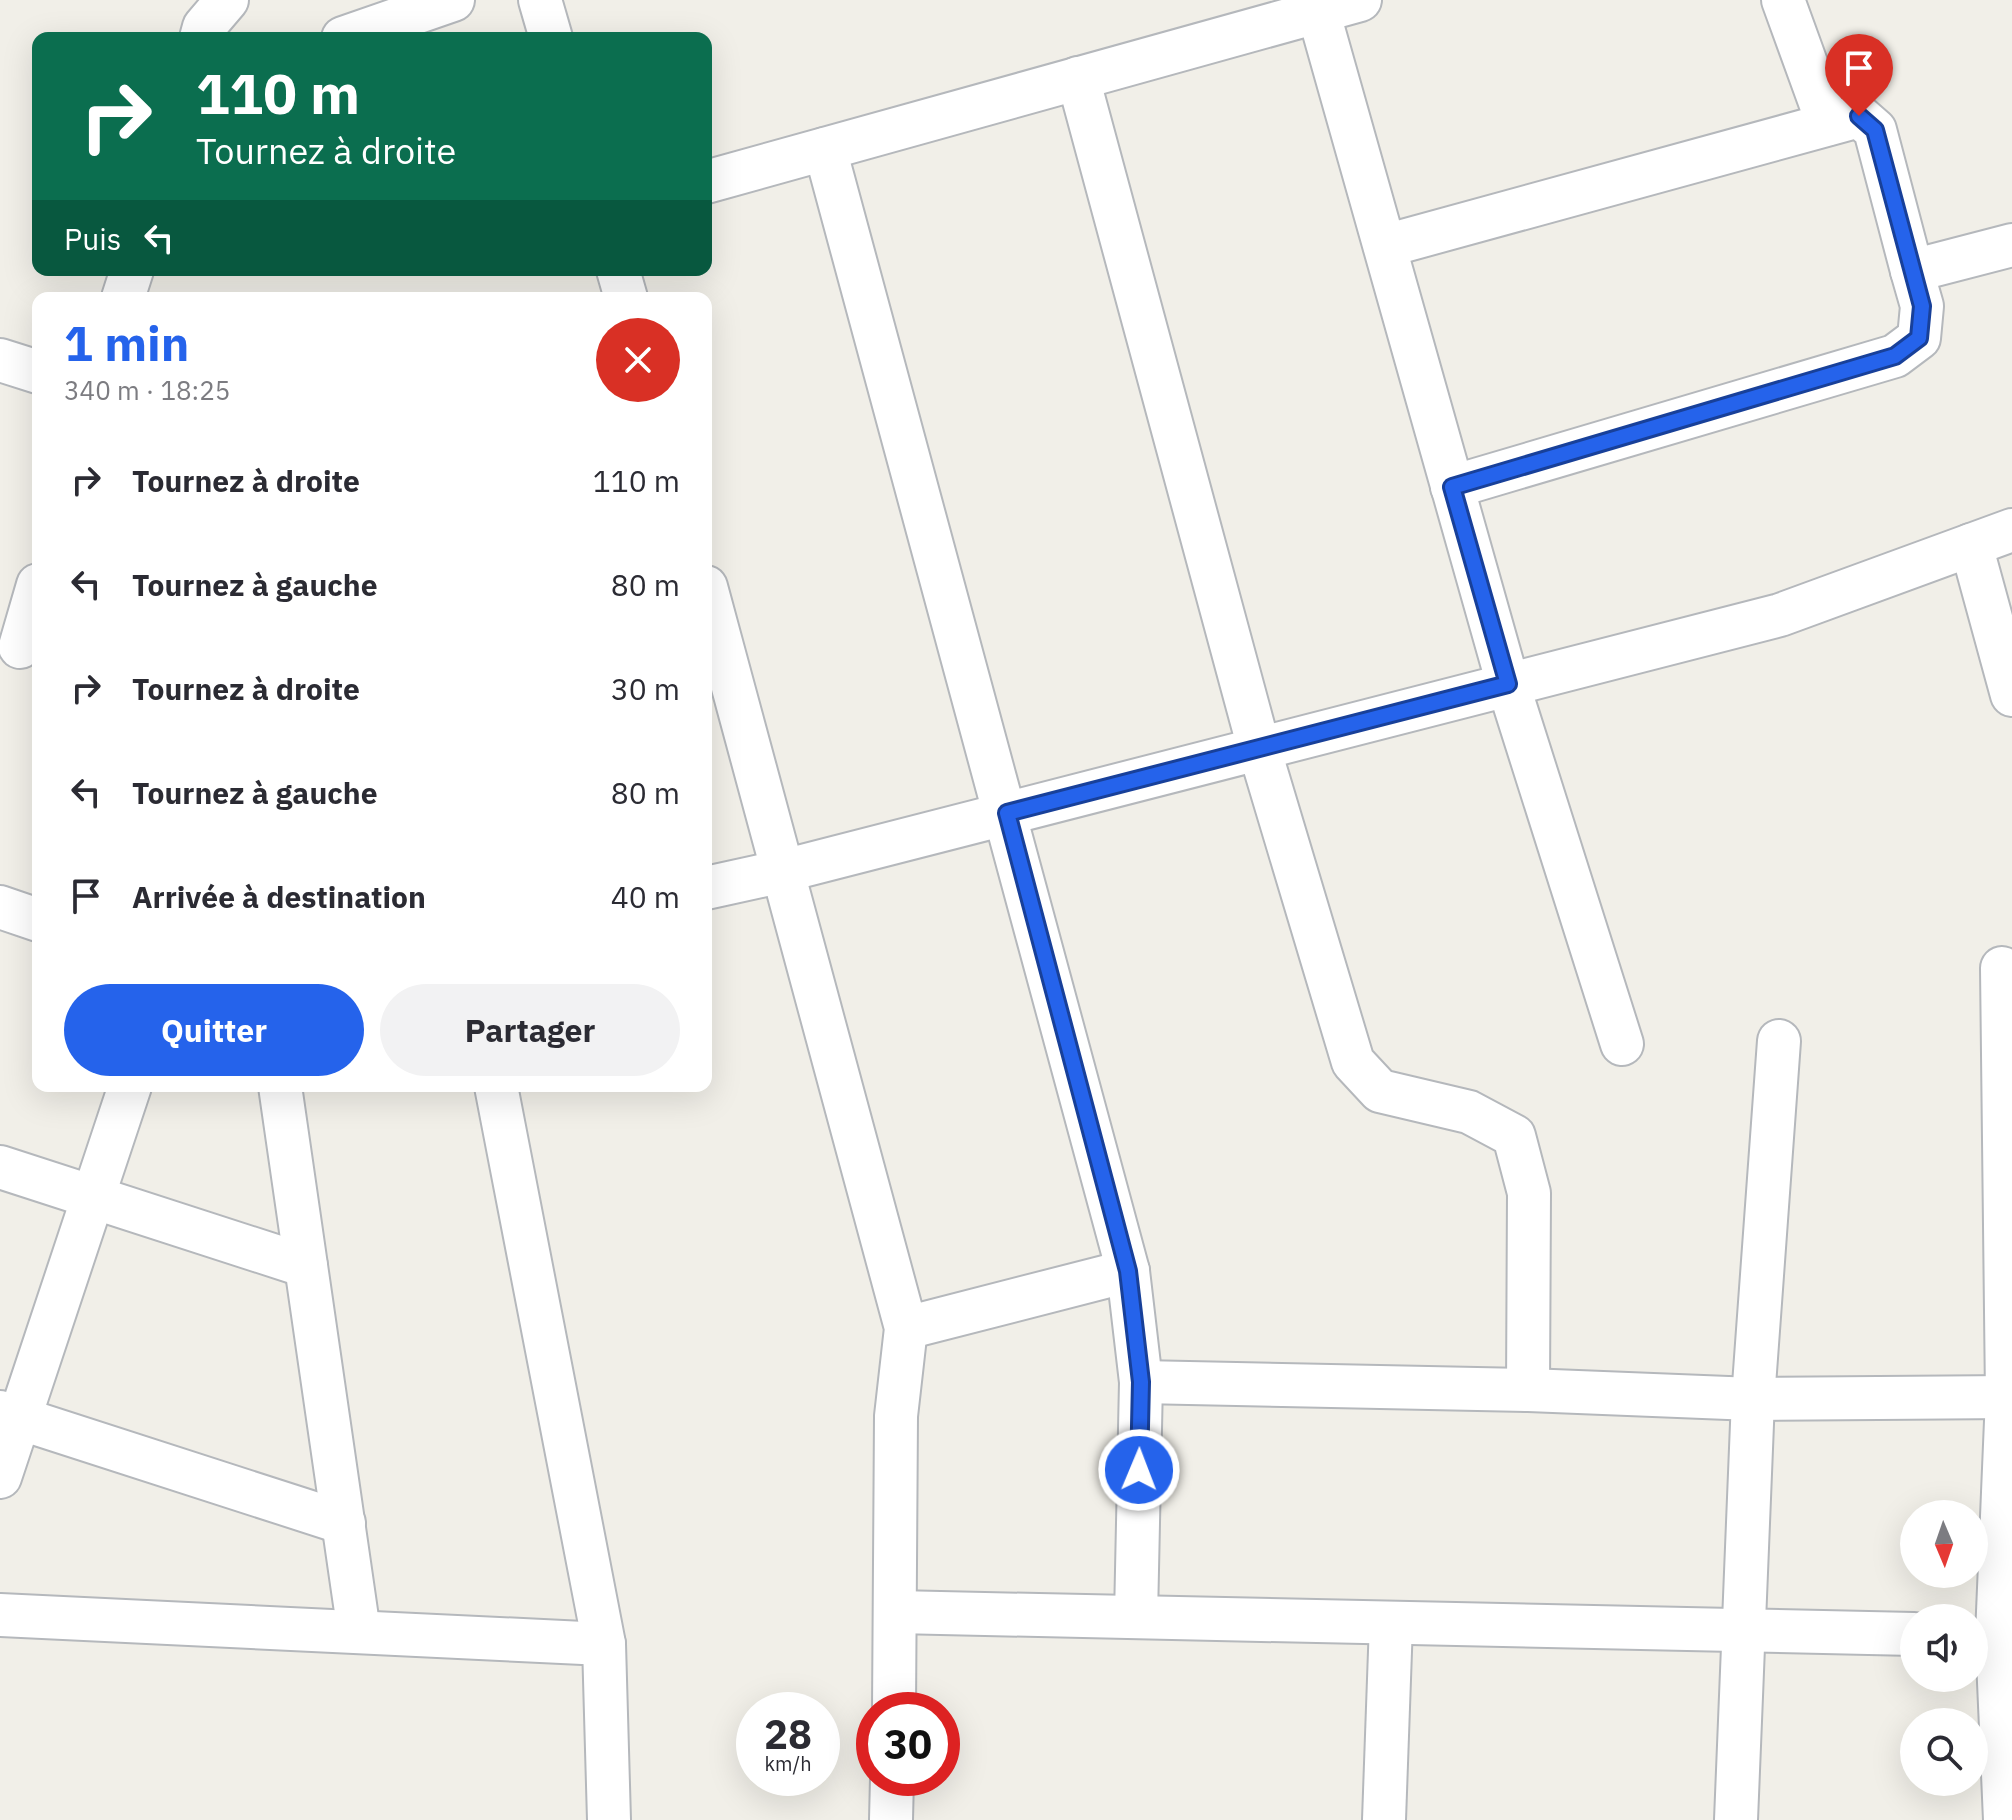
<!DOCTYPE html>
<html lang="fr">
<meta charset="utf-8">
<style>
:root{--surface:#fff;--page:#f2f2f3;--text:#2b2b33;--muted:#7c7c81;--accent:#2563eb}
body{margin:0;font-family:"IBM Plex Sans",sans-serif;background:var(--page);color:var(--text);height:100vh;display:flex;flex-direction:column;font-size:30px;white-space:nowrap}
*{box-sizing:border-box;margin:0}
p{font-size:26px;color:var(--muted)}
.icon{flex:none;width:44px;height:44px;fill:none;stroke:currentColor;stroke-width:2;stroke-linecap:round;stroke-linejoin:round}
.map{position:relative;flex:1;overflow:hidden}
.sheet{position:absolute;left:32px;top:292px;width:680px;height:800px;display:flex;flex-direction:column;background:var(--surface);border-radius:16px;box-shadow:0 8px 32px #0002}
.sheet>*{flex:none}
.top-card{position:absolute;left:32px;top:32px;width:680px;height:244px;border-radius:16px;box-shadow:0 8px 32px #0002;background:#0b6e4f;color:#fff;overflow:hidden}
.needle{width:52px;rotate:178deg}
.tools{position:absolute;left:1900px;top:1500px;display:grid;gap:16px}
.tools a{display:grid;place-items:center;width:88px;height:88px;border-radius:50%;background:var(--surface);box-shadow:0 8px 32px #0002;font-size:40px}
.speed{position:absolute;left:736px;top:1692px;display:flex;gap:16px;font-size:40px;font-weight:700;text-align:center}
.speed>*{display:grid;place-content:center;width:104px;height:104px;border-radius:50%;background:var(--surface);box-shadow:0 8px 32px #0002;line-height:1}
.speed small{font-size:20px;font-weight:400}
.speed .limit{border:12px solid #d22;background:#fff;color:#111}
.pin{position:absolute;display:grid;place-items:center;width:68px;height:68px;color:#fff;margin:-82px -34px;border-radius:50% 50% 50% 0;rotate:-45deg;box-shadow:0 0 8px #0007}
.pin .icon{rotate:45deg}
.me{position:absolute;width:88px;margin:-44px;rotate:1deg;stroke-linejoin:round;filter:drop-shadow(0 0 6px #0008)}
.turn{display:flex;align-items:center;gap:28px;height:168px;padding:0 32px;font-size:36px}
.turn .icon{width:104px;height:104px;stroke-width:2.5}
.turn b{display:block;font-size:56px;line-height:68px}
.then{display:flex;align-items:center;height:76px;padding:0 32px;background:#0003;gap:16px;font-size:30px}
.round{display:grid;place-items:center;flex:none;width:84px;height:84px;border-radius:42px;background:var(--page)}
.overview{display:flex;align-items:center;justify-content:space-between;height:136px;padding:0 32px}
h1{font-size:48px;font-weight:800;line-height:60px;color:var(--accent)}
.button{display:flex;gap:16px;margin-top:auto;padding:16px 32px}
.button a{flex:1;height:92px;border-radius:48px;background:var(--accent);color:#fff;font-size:32px;font-weight:800;line-height:92px;text-align:center}
.button a+a{background:var(--page);color:var(--text)}
ul{padding:0;list-style:none}
li{display:flex;align-items:center;gap:24px;height:104px;padding:0 32px}
li div{flex:1}
li b{display:block;font-size:30px}
li em{font-style:normal}
.map>svg:first-child{display:block}
.lines{fill:none;stroke-linecap:round;stroke-linejoin:round}
.street-casing{stroke:#b5b8bc;stroke-width:46}
.street{stroke:#fff;stroke-width:42}
.route-casing{stroke:#184099;stroke-width:20}
.route{stroke:#2563eb;stroke-width:14}
</style>
<div class="map">
<svg width="2012" height="1820" viewBox="0 0 2012 1820">
<rect width="100%" height="100%" fill="#f1efe8"/>
<g class="lines">
<defs>
<g id="street">
<polyline points="540,0 551,38"/>
<polyline points="1315,0 1508,684 1622,1044"/>
<polyline points="1783,0 1828,124"/>
<polyline points="201,38 204,27 227,0"/>
<polyline points="343,38 453,0"/>
<polyline points="1078,78 1259,748 1353,1062 1380,1091 1469,1112 1514,1136 1529,1193 1528,1390"/>
<polyline points="825,149 1128,1271 1141,1382 1136,1617"/>
<polyline points="706,182 1360,0"/>
<polyline points="1385,246 1859,116 1875,130 1912,271"/>
<polyline points="618,270 626,298"/>
<polyline points="123,298 132,270"/>
<polyline points="0,360 38,372"/>
<polyline points="1452,487 1895,356 1919,338 1922,306 1912,271 2012,245"/>
<polyline points="1971,545 2012,695"/>
<polyline points="706,587 906,1328 896,1416 894,1710"/>
<polyline points="20,647 38,585"/>
<polyline points="706,888 783,871 1780,615 2012,530"/>
<polyline points="0,907 38,920"/>
<polyline points="2002,968 2007,1397 1997,1636 2005,1820"/>
<polyline points="280,1086 359,1632"/>
<polyline points="496,1086 604,1644 609,1820"/>
<polyline points="0,1167 306,1266"/>
<polyline points="906,1328 1128,1271"/>
<polyline points="1141,1382 1528,1390 1753,1399 2012,1397"/>
<polyline points="0,1412 344,1523"/>
<polyline points="0,1477 130,1086"/>
<polyline points="896,1612 1914,1634"/>
<polyline points="0,1615 604,1644"/>
<polyline points="891,1820 892,1778"/>
<polyline points="1384,1820 1391,1623"/>
<polyline points="1736,1820 1753,1399 1779,1041"/>
</g>
</defs>
<use href="#street" class="street-casing"/>
<use href="#street" class="street"/>
</g>
<g class="lines">
<defs>
<polyline id="route" points="1139,1470 1141,1382 1128,1271 1007,813 1508,684 1452,487 1895,356 1919,338 1922,306 1875,130 1859,116"/>
</defs>
<use href="#route" class="route-casing"/>
<use href="#route" class="route"/>
</g>
</svg>
<div class="tools">
<a><svg class="needle" viewBox="-14 -14 28 28"><path d="M0-13l5 13h-10z" fill="#e53935"/><path d="M0 13l5-13h-10z" fill="#7c7c81"/></svg></a>
<a><svg class="icon" aria-label="sound" viewBox="0 0 24 24"><path d="M4 9h4l5-4v14l-5-4H4zM17 9q2 3 0 6"/></svg></a>
<a><svg class="icon" aria-label="search" viewBox="0 0 24 24"><circle cx="10" cy="10" r="6"/><path d="M15 15l6 6"/></svg></a>
</div>
<div class="speed"><div>28<small>km/h</small></div><div class="limit">30</div></div>
<div class="pin" style="left:1859px;top:116px;background:#d93025"><svg class="icon" aria-label="arrive" viewBox="0 0 24 24"><path d="M6 21V4h12l-3 4 3 4H6"/></svg></div>
<svg class="me" style="left:1139px;top:1470px" viewBox="-20 -20 40 40"><circle r="17" fill="#2563eb" stroke="#fff" stroke-width="3"/><path d="M0-11L8 9 0 5-8 9z" fill="#fff"/></svg>
<div class="top-card">
<div class="turn"><svg class="icon" aria-label="right" viewBox="0 0 24 24"><path d="M7 20v-9h11M14 6l5 5-5 5"/></svg><div><b>110 m</b>Tournez à droite</div></div>
<div class="then">Puis<svg class="icon" aria-label="left" viewBox="0 0 24 24"><path d="M17 20v-9H6M10 6l-5 5 5 5"/></svg></div>
</div>
<section class="sheet">
<div class="overview"><div><h1>1 min</h1><p>340 m · 18:25</p></div><a class="round" style="background:#d93025;color:#fff"><svg class="icon" aria-label="close" viewBox="0 0 24 24"><path d="M6 6l12 12M18 6L6 18"/></svg></a></div>
<ul>
<li><svg class="icon" aria-label="right" viewBox="0 0 24 24"><path d="M7 20v-9h11M14 6l5 5-5 5"/></svg><div><b>Tournez à droite</b></div><em>110 m</em></li>
<li><svg class="icon" aria-label="left" viewBox="0 0 24 24"><path d="M17 20v-9H6M10 6l-5 5 5 5"/></svg><div><b>Tournez à gauche</b></div><em>80 m</em></li>
<li><svg class="icon" aria-label="right" viewBox="0 0 24 24"><path d="M7 20v-9h11M14 6l5 5-5 5"/></svg><div><b>Tournez à droite</b></div><em>30 m</em></li>
<li><svg class="icon" aria-label="left" viewBox="0 0 24 24"><path d="M17 20v-9H6M10 6l-5 5 5 5"/></svg><div><b>Tournez à gauche</b></div><em>80 m</em></li>
<li><svg class="icon" aria-label="arrive" viewBox="0 0 24 24"><path d="M6 21V4h12l-3 4 3 4H6"/></svg><div><b>Arrivée à destination</b></div><em>40 m</em></li>
</ul>
<div class="button"><a>Quitter</a><a>Partager</a></div>
</section>
</div>
